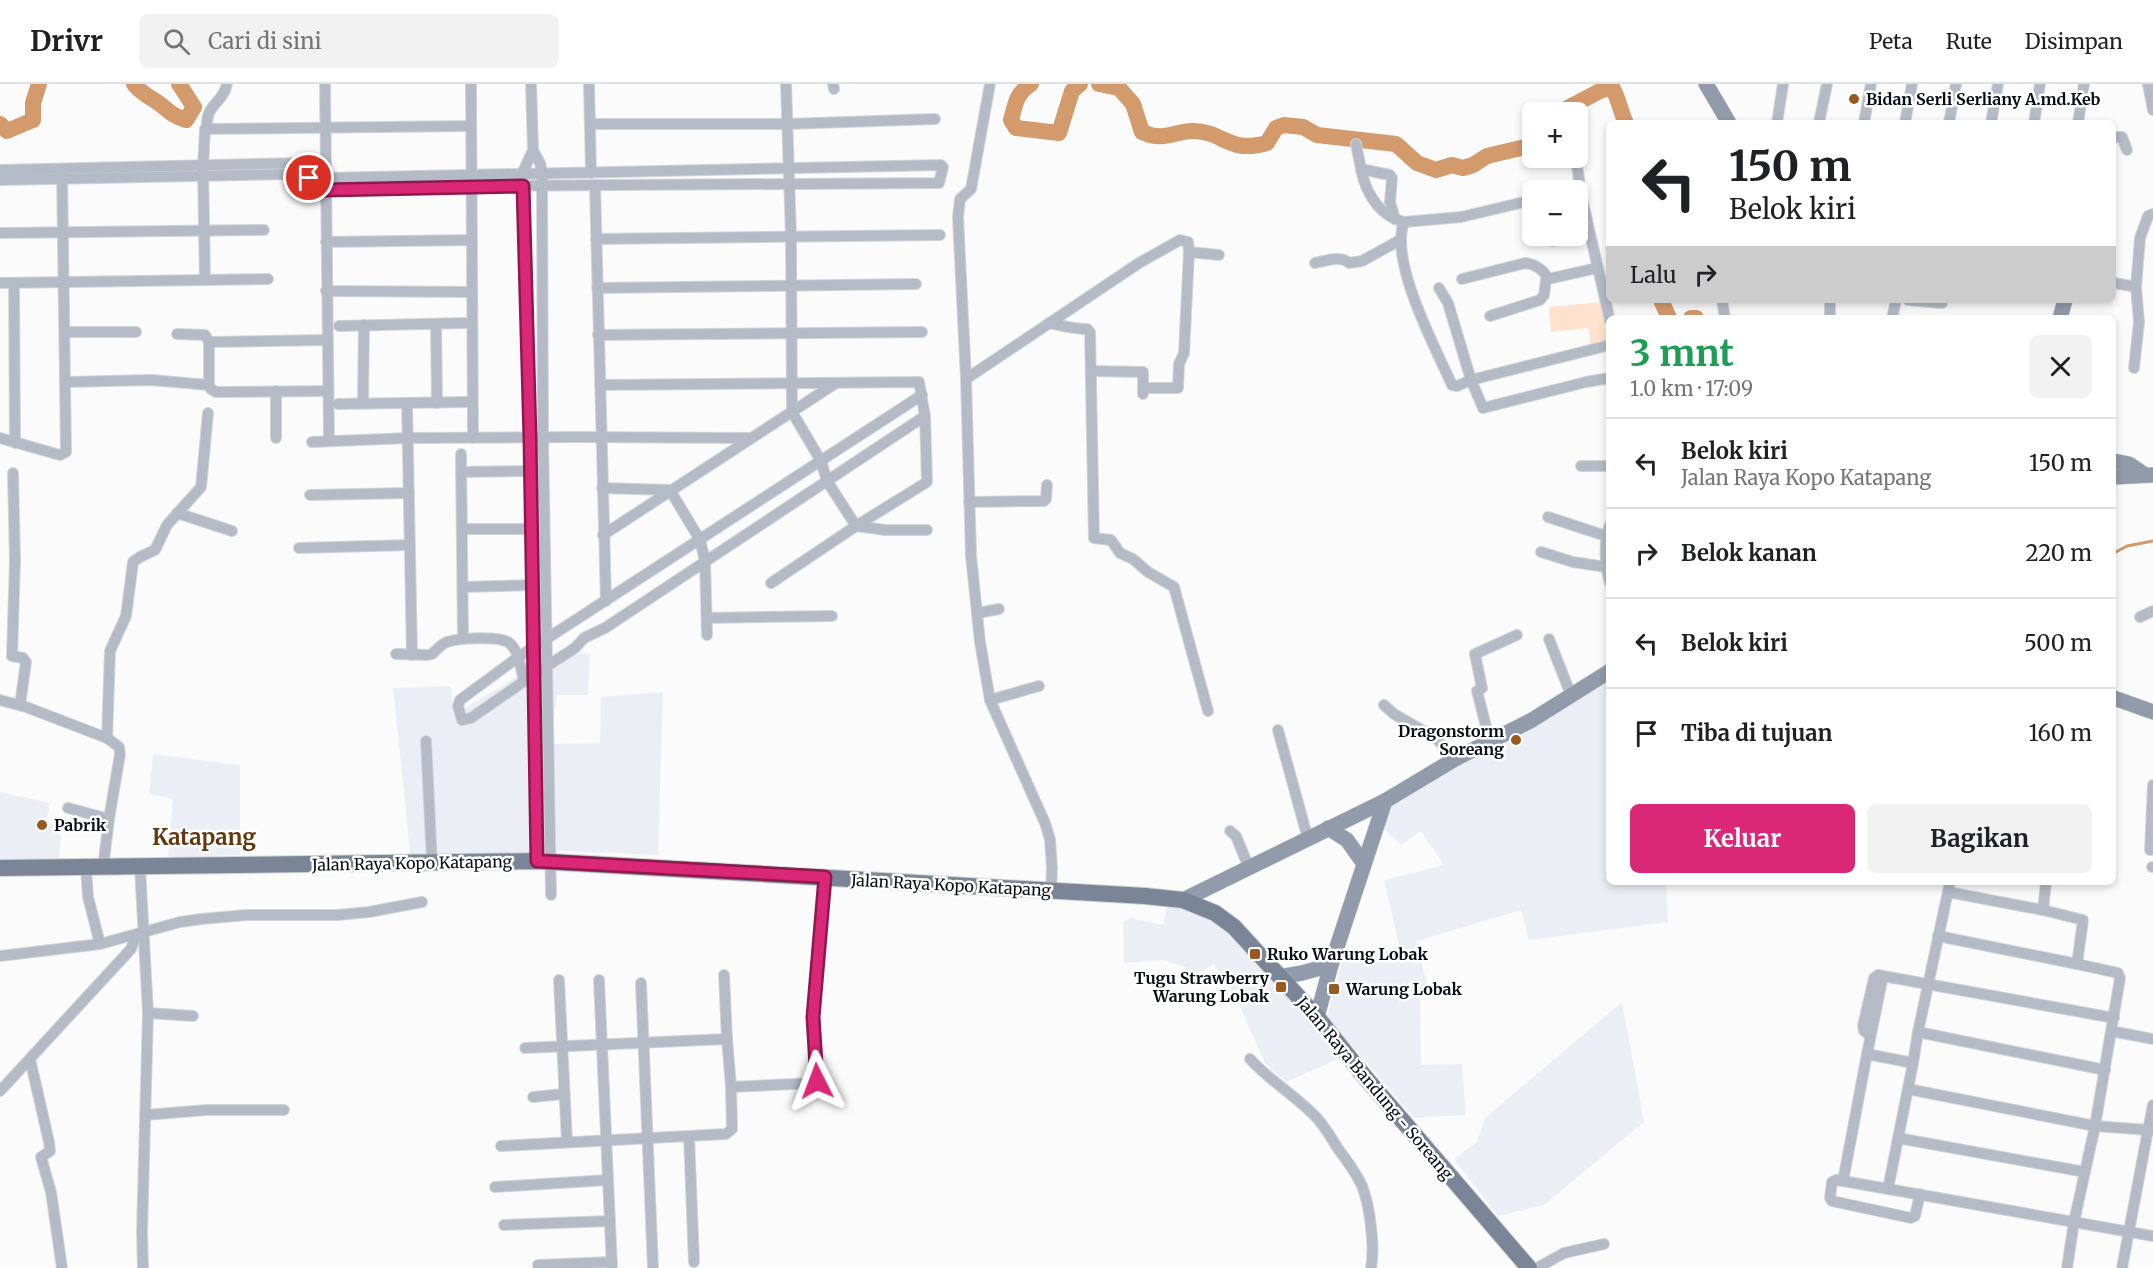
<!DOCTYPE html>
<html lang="id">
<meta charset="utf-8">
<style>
:root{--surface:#fff;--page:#f2f2f2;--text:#202124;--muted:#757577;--line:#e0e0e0;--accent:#db2777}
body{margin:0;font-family:Merriweather,serif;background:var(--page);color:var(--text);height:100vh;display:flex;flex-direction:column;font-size:22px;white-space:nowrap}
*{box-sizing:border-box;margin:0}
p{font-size:20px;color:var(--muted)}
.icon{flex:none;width:33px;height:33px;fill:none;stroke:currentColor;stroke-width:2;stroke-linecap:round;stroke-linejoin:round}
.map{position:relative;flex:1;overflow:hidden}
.side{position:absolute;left:1606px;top:231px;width:510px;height:570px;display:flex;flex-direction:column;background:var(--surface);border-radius:9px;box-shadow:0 3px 9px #0003}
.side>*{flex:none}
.banner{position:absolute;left:1606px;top:36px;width:510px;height:183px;border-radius:9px;box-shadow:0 3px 9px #0003;background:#fff;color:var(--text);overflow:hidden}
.fabs{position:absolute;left:1522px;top:18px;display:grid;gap:12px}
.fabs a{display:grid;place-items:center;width:66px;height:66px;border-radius:9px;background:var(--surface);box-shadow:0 3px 9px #0003;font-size:30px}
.pin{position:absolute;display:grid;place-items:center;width:51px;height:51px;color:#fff;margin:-26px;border:3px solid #fff;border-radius:50%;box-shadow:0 2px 6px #0007}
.me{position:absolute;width:66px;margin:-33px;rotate:357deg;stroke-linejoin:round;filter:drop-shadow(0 0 4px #0008)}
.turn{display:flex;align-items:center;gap:21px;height:126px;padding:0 24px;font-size:27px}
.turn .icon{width:78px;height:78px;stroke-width:2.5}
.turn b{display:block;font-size:42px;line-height:51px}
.then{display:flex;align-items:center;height:57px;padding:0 24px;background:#0003;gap:12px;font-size:22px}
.round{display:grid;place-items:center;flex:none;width:63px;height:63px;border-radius:9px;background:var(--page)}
.overview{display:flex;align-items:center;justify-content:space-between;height:102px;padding:0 24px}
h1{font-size:36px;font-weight:700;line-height:45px;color:#1e9e55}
.action{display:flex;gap:12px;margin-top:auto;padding:12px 24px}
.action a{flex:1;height:69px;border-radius:9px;background:var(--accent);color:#fff;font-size:24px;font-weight:700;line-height:69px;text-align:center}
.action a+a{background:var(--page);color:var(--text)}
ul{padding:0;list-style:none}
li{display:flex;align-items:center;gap:18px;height:90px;padding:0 24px;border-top:2px solid var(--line)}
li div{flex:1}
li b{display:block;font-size:22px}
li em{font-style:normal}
header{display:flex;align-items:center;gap:36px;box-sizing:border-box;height:84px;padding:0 30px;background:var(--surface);border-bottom:2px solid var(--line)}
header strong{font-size:28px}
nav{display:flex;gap:33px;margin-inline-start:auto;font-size:21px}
.search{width:420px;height:54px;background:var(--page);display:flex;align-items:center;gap:15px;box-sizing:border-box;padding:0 21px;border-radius:9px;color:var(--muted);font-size:22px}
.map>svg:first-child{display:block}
.built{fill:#ebeff5}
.green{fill:#fee2ce}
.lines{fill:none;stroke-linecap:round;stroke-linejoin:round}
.stream{stroke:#d39a6c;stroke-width:3}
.river{stroke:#d39a6c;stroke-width:16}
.street-casing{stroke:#d4d5d6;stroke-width:12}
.secondary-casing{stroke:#d4d5d6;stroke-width:16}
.primary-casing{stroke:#d4d5d6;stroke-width:18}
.street{stroke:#b4bbc6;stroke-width:10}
.secondary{stroke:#929bab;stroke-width:15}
.primary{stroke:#7a8598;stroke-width:16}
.route-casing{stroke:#8e194d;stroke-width:15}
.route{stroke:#db2777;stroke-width:10}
.poi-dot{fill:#97591f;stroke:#fff;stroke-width:2}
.labels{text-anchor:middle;stroke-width:5;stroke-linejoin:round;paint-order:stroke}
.poi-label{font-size:16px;font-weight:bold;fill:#080c15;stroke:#fff;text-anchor:start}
.street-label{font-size:16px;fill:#080c15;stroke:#fff}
.district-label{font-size:22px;font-weight:bold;fill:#61370e;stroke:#fff}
</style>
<header>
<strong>Drivr</strong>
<div class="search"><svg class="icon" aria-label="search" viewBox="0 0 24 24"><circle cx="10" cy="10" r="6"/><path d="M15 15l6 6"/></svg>Cari di sini</div>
<nav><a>Peta</a><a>Rute</a><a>Disimpan</a></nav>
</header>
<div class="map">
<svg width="2153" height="1184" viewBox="0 0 2153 1184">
<rect width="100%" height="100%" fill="#fbfbfb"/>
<g class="built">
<polygon points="590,569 588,611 557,611 550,660 600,659 601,613 663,608 658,771 562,767 411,776 393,604 451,602 453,631 552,572"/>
<polygon points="1609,592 1610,798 1666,798 1668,838 1529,856 1521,826 1417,857 1428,906 1420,908 1421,981 1462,980 1466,1031 1414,1034 1327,932 1342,878 1399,862 1384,796 1444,781 1421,747 1401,761 1382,743 1397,712"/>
<polygon points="153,670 240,681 240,771 168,774 173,715 149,710"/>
<polygon points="0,708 50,719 46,739 62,741 59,775 0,775"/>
<polygon points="1168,819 1213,836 1274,893 1338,975 1286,998 1265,979 1234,909 1214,880 1194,891 1185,883 1162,876 1124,879 1123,839 1130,834 1163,841"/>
<polygon points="1622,918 1644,1038 1544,1121 1498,1132 1454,1075 1477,1058 1485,1034"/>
</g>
<polygon class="green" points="1601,218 1608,258 1592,265 1588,244 1551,248 1549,223"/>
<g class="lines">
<polyline class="stream" points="2114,469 2127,462 2153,457"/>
<g class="river">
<path d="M134 0C141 9 148 12 157 18 169 26 170 31 186 36L194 23 179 0"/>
<path d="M1031 0C1015 11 1016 19 1011 36L1016 44 1059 49 1072 7 1080 0"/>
<path d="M1099 0 1119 4 1133 20 1142 48C1147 50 1152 52 1156 52 1168 54 1181 46 1194 47 1225 48 1228 70 1267 59L1276 44 1284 41 1303 43 1317 51 1396 60 1417 79 1436 86 1452 81 1463 84 1473 81 1487 72 1533 61"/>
<path d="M1560 28 1600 7 1612 3C1619 15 1620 27 1626 39"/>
<polyline points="0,40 7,47 33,36 33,19 39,0"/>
<polyline points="1661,216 1669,234"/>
<polyline points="1691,234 1696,234"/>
</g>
<defs>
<g id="street">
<polyline points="325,0 329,356"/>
<polyline points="471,0 473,354"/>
<polyline points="531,0 533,66 540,79 542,89 543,354 551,811"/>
<polyline points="589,0 591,89"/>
<polyline points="786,0 791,153 792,328 821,377 827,397 856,442 885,446 927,446"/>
<polyline points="833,0 834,5"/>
<polyline points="990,0 971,105 960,115 958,133 966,295 971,472 980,558 990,616 1045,739 1050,755 1052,784 1051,807"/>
<polyline points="2148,0 2153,26"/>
<polyline points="1777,39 1783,0"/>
<polyline points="1819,39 1827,0"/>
<polyline points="1864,39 1871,0"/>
<polyline points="1905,39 1912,0"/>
<polyline points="1949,39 1956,0"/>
<polyline points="1991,39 1998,0"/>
<polyline points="2034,39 2040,0"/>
<polyline points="2078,39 2084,0"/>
<polyline points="590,40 787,40 935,35"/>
<path d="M207 44C205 20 223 20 227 0"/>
<polyline points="2114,53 2122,53 2127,66"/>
<polyline points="1578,56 1579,46"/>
<polyline points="1356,60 1361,85 1390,91 1392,94 1390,118 1395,135 1404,138 1461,133 1533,116"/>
<polyline points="533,66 522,90 530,354 537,777"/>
<polyline points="1576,74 1581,110"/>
<path d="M1361 85C1365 106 1376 126 1395 135"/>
<polyline points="0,86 301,79 307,81 325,94 941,81 943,83 939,99 472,102 325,106 305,92 291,90 0,96"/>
<polyline points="595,101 606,517"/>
<polyline points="1578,110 1581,110 1610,237"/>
<path d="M1404 138C1389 177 1435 263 1452 301L1457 302 1471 296 1610 261"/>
<polyline points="0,149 264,146"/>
<polyline points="596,155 940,151"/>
<polyline points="1552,157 1577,152"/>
<polyline points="326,158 472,156"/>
<path d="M1315 179C1325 177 1341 171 1349 179L1362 177 1400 156"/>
<path d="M1462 195 1525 179C1535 180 1544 186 1548 195"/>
<polyline points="205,196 203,83 205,45 471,42"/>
<polyline points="0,199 268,195"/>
<polyline points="14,199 15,359"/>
<polyline points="2114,199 2136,203 2140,154 2148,132 2153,130"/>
<polyline points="597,204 916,200"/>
<polyline points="1439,204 1448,219 1471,296 1483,324 1586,298 1610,294"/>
<polyline points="326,207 472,208"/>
<polyline points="1722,216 1725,234"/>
<polyline points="1830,216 1830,234"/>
<polyline points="1908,216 1942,219"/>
<polyline points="1490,232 1540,216 1544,211 1546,196 1548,195 1597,184"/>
<polyline points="1892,234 1896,216"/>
<path d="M1049 239C1063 242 1073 245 1087 245L1090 248 1094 454 1111 456 1120 469 1133 475 1148 488 1174 503 1208 627"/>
<polyline points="436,240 437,319"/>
<polyline points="339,242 465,239"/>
<polyline points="65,248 136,248"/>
<polyline points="177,250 205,251 209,258 327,256"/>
<polyline points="598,251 922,248"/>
<polyline points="209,258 209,301 211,305 216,308 327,307"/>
<polyline points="2134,284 2139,238 2136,203"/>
<polyline points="1091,287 1143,288 1143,310"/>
<polyline points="966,295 1139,179 1180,156 1188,158 1189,168"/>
<polyline points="66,298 151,296 209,301"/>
<polyline points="600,301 919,298 925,332 927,398 856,442 771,499"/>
<polyline points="1143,304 1178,304 1179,280 1184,269 1189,168 1219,171"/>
<polyline points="276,307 276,354"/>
<polyline points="922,311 517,574 460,616 458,622 462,636 471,634 533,591 575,564 584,554 605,544 925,332"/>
<polyline points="363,319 364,241"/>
<polyline points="407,319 412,571"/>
<polyline points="338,320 467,318"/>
<polyline points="0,354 60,371 66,368 62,88"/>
<polyline points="312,358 409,354 575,353 749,354"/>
<polyline points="461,370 463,555"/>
<polyline points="1581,382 1610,382"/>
<polyline points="461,388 530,387"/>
<polyline points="13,389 15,476 12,572 23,574 26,578 20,621"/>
<polyline points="602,404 670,406 700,456 705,477 707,551"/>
<polyline points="310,411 409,409"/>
<polyline points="969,418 1044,417 1046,415 1047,401"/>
<polyline points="177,429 232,447"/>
<polyline points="1548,433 1606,452"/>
<path d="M1610 441C1603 460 1605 480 1610 499"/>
<polyline points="462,445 531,445"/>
<polyline points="603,451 836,299"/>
<polyline points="299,464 410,461"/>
<polyline points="1541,468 1573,478 1606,483"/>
<polyline points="463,503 532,501"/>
<polyline points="978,529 999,525"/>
<polyline points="2140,533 2153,527"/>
<polyline points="707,534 832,532"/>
<polyline points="1549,555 1571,611"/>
<polyline points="396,570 428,571"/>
<path d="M432 570C437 566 441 560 447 558 459 554 497 552 508 558 519 565 521 586 524 597"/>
<polyline points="0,616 26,623 107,654 119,663 120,670 109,735 103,784"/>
<polyline points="990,616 1039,602"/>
<polyline points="1384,621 1394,630 1436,654 1455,675"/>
<polyline points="1278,646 1308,755"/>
<polyline points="107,654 110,567 126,532 133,478 140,473 155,466 167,441 201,403 208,329"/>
<polyline points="426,657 432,778"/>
<polyline points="1490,658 1477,607 1482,604 1475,570 1517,551"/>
<polyline points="68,724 109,735"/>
<polyline points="1230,747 1236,752 1249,784"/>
<polyline points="2150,766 2153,701"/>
<polyline points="86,783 88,813 100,860"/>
<polyline points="140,783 148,929 142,1148 143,1184"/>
<polyline points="2152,783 2153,783"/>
<polyline points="2046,798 2043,826 2083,836 2077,880 2118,889 2120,894 2095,1042 2074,1138 2067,1184"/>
<polyline points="1948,808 2043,826"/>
<polyline points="1938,852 2077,880"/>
<polyline points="0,872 100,860 180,838 202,835 246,831 337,831 369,828 422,818"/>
<polyline points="724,891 727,955"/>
<polyline points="559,896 567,1058"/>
<polyline points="599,896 612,1184"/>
<polyline points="641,899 653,1184"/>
<polyline points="148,929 193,932"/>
<polyline points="2111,947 2153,955"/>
<polyline points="1918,948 2105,986"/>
<polyline points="1870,951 1864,947 1863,942 1874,894 1878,891 1883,892"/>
<polyline points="525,964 727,955 731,1003 814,999 817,997 817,992 813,933 825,793"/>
<polyline points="1867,970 1883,892 2114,934"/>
<polyline points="30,975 49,1058 50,1067 41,1073 51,1108 62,1184"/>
<path d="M1250 975C1269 996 1293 1010 1313 1030 1323 1039 1330 1052 1337 1063 1346 1076 1356 1088 1362 1102 1370 1122 1375 1163 1371 1184"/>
<polyline points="1913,979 1918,948 1950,798"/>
<polyline points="1908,1005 2095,1042 2148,1046 2153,1021"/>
<polyline points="0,1007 131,865 136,852"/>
<polyline points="533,1013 564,1010"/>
<polyline points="145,1031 207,1026 284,1026"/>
<polyline points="689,1052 694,1178"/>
<polyline points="1898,1054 2085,1088"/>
<polyline points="501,1062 726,1050 732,1045 731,1003"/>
<polyline points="1843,1097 1867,970 1913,979 1888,1105"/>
<polyline points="495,1103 608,1096"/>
<polyline points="1920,1110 1915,1132 1911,1134 1832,1117 1830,1114 1832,1098 1836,1096 1843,1097 2153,1152"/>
<polyline points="504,1141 610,1137"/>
<polyline points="538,1181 612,1178"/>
<polyline points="1537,1184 1564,1169 1604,1160"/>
<polyline points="2122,1184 2148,1046 2153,1046"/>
</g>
<g id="secondary">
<polyline points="1706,0 1729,39"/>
<polyline points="2060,234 2065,216"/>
<polyline points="2114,377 2129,380 2145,391"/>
<polyline points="2114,393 2153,391"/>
<polyline points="2114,614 2153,628"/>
<polyline points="1328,744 1347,756 1364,780"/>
<polyline points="1183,816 1385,717 1455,675 1532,636 1610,587"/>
<polyline points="1279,893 1302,889 1331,881"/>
<polyline points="1317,933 1331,881 1385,717"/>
</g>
<polyline id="primary" points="0,784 537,777 1145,812 1183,816 1215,829 1234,843 1317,933 1365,993 1529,1184"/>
</defs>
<use href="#street" class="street-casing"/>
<use href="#secondary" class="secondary-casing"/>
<use href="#primary" class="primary-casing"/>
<use href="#street" class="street"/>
<use href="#secondary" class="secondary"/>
<use href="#primary" class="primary"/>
</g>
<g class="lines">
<defs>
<polyline id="route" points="309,94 325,106 523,102 530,354 537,777 825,793 813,933 817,997"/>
</defs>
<use href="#route" class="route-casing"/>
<use href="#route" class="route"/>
</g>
<g class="poi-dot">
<circle cx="1854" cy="15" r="6"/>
<circle cx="1516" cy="656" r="6"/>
<circle cx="42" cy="741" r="6"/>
<rect x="1249" y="864" width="12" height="12" rx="3"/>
<rect x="1275" y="897" width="12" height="12" rx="3"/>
<rect x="1328" y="899" width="12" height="12" rx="3"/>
</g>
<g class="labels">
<g class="poi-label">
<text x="1866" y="21">Bidan Serli Serliany A.md.Keb</text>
<text x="1504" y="653" text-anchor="end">Dragonstorm<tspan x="1504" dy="18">Soreang</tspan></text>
<text x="54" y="747">Pabrik</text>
<text x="1267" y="876">Ruko Warung Lobak</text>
<text x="1269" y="900" text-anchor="end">Tugu Strawberry<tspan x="1269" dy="18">Warung Lobak</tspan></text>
<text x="1346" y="911">Warung Lobak</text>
</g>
<g class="street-label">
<text transform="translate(412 779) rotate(-1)" y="6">Jalan Raya Kopo Katapang</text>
<text transform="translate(951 801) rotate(3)" y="6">Jalan Raya Kopo Katapang</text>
<text transform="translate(1375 1004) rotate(50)" y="6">Jalan Raya Bandung - Soreang</text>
</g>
<g class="district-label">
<text x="204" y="761">Katapang</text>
</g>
</g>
</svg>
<div class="fabs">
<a>+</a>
<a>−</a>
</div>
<div class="pin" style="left:309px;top:94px;background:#d93025"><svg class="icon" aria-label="arrive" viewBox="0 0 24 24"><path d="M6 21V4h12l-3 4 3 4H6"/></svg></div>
<svg class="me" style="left:817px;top:997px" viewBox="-20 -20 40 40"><path d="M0-17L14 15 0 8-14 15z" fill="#db2777" stroke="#fff" stroke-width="4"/></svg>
<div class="banner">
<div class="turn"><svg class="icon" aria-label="left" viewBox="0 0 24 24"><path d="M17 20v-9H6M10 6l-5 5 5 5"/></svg><div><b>150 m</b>Belok kiri</div></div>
<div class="then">Lalu<svg class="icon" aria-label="right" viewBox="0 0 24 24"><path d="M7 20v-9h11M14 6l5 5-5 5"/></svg></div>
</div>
<section class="side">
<div class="overview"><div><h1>3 mnt</h1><p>1.0 km · 17:09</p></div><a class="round"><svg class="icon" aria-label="close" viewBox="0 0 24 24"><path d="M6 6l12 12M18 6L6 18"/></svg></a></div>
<ul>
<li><svg class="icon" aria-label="left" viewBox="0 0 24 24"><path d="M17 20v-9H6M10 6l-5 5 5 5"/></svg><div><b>Belok kiri</b><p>Jalan Raya Kopo Katapang</p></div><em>150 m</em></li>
<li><svg class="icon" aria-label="right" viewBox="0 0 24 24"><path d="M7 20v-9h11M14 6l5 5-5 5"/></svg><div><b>Belok kanan</b></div><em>220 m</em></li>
<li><svg class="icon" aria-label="left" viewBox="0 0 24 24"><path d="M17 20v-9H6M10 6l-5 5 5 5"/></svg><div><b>Belok kiri</b></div><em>500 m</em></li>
<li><svg class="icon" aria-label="arrive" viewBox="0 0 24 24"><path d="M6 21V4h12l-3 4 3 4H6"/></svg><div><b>Tiba di tujuan</b></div><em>160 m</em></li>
</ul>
<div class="action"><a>Keluar</a><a>Bagikan</a></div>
</section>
</div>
